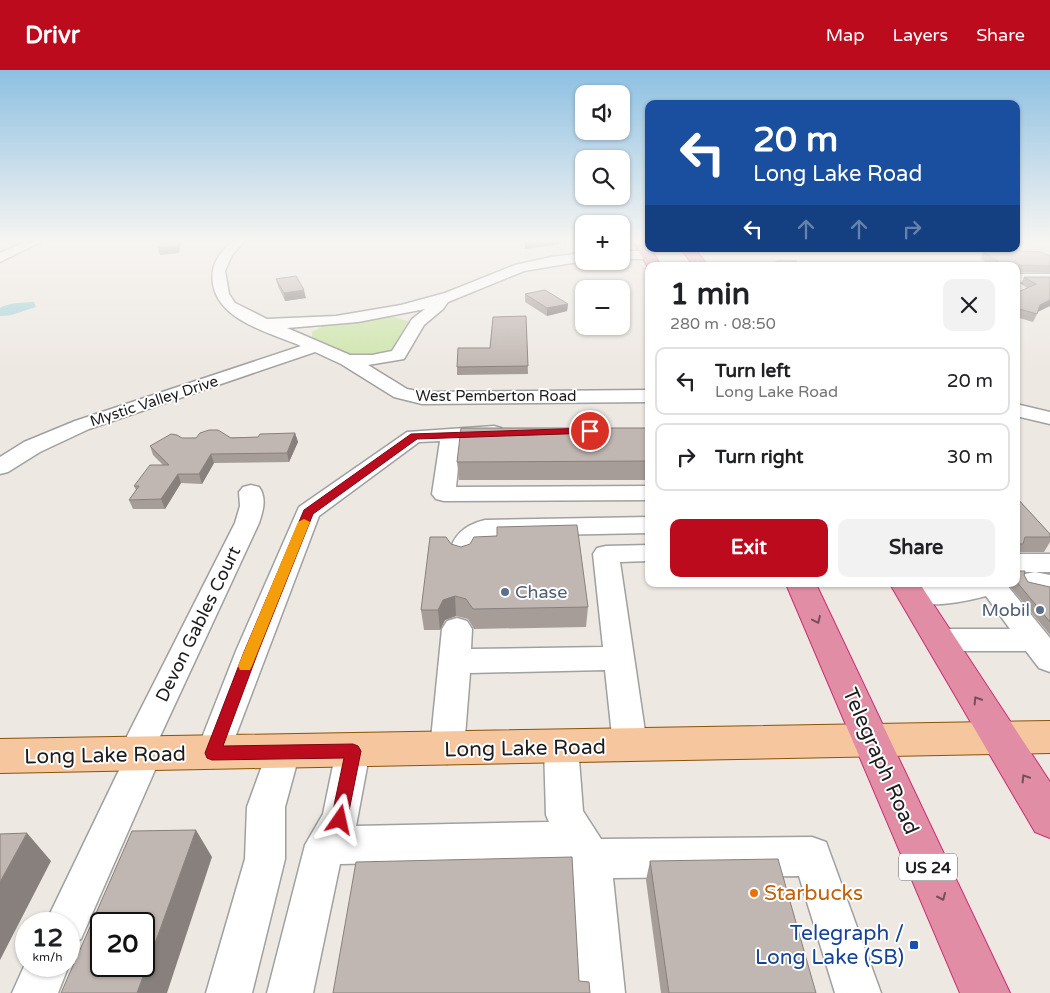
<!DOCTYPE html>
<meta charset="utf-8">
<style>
:root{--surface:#fff;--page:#f2f2f2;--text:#202124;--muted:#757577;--line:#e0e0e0;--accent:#bd0b1e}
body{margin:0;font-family:"Varela Round",sans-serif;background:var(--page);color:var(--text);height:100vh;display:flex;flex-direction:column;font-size:19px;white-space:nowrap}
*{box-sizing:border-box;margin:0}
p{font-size:16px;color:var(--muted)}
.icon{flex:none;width:28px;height:28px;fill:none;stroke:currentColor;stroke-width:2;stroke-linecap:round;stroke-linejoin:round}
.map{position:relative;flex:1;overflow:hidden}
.side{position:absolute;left:645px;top:192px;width:375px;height:325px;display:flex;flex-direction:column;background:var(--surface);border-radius:10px;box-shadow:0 1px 4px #0004}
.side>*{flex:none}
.top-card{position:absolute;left:645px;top:30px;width:375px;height:152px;border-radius:10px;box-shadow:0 1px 4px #0004;background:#1a4fa0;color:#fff;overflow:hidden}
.fabs{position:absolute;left:575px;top:15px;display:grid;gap:10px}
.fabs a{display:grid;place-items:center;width:55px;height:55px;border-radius:10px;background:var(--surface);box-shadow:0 1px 4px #0004;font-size:25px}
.speed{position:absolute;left:15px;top:842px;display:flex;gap:10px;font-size:25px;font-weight:700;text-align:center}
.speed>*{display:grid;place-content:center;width:65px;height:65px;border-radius:50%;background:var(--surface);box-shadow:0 1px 4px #0004;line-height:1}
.speed small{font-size:12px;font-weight:400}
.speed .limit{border:2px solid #111;border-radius:8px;background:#fff;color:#111}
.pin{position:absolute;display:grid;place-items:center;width:42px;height:42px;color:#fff;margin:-21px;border:2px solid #fff;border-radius:50%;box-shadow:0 1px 5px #0007}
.me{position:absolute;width:55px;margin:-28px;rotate:11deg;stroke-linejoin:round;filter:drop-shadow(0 0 4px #0008)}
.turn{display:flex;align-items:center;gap:18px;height:105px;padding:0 25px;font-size:22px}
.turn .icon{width:65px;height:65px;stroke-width:2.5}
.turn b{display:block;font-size:35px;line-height:42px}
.lanes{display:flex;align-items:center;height:48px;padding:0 25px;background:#0003;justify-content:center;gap:25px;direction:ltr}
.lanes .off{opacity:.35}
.round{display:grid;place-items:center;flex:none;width:52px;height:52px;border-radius:10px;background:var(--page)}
.headline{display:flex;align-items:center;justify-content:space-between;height:85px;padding:0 25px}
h1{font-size:30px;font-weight:800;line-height:38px}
.cta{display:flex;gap:10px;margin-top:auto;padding:10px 25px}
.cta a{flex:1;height:58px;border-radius:10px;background:var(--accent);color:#fff;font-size:20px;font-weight:800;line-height:58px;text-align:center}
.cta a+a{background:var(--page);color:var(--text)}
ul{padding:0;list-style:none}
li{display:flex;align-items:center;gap:15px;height:68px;margin:0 10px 8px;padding:0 15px;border:2px solid var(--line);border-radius:10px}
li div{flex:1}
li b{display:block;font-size:19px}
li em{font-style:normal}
header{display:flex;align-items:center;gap:30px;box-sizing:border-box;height:70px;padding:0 25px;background:var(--accent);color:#fff}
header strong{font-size:24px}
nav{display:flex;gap:28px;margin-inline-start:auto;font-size:18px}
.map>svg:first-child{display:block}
.grass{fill:#cde5aa}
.water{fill:#a4d2d8}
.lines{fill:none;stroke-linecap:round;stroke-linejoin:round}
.minor-casing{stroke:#a0a0a0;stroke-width:3}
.major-casing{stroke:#8b5308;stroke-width:2}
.highway-casing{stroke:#cc2d74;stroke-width:2}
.minor{fill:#fff;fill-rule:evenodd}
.major{fill:#f6c79e;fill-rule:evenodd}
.highway{fill:#e18da5;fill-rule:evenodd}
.wall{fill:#a69d99}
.shaded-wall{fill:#87807d}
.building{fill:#c1b7b2;stroke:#87807d;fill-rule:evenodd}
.oneway{stroke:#754f5a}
.route{fill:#bd0b1e;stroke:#7b0714}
.slow{fill:#f59e0b}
.service-dot{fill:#5c6f8a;stroke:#fff;stroke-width:2}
.food-dot{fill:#e8710a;stroke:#fff;stroke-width:2}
.transit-dot{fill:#1a4fb4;stroke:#fff;stroke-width:2}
.labels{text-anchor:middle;stroke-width:4;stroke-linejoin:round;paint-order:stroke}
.far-street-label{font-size:15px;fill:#1c1c1c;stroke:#fff}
.shield{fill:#fff;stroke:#606060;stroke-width:1}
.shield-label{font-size:16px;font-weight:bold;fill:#1c1c1c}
.service-label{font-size:18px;fill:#4e5e75;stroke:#fff;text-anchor:start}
.street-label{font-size:18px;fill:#1c1c1c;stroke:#fff}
.near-street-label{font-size:21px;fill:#1c1c1c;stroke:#fff}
.near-food-label{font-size:21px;fill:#c56008;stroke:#fff;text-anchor:start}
.near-transit-label{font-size:21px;fill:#164399;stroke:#fff;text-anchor:end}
</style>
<header>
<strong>Drivr</strong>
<nav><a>Map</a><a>Layers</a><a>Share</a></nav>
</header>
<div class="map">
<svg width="1050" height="923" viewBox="0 0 1050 923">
<rect width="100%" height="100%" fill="#ede8e2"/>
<polygon class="grass" points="387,245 408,251 409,255 395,279 380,285 347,285 312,269 312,262 331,252"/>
<path class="water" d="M34 232 36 237C23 241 13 246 0 246V238C10 232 22 233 34 232Z"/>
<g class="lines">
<defs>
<g id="minor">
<polygon points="27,171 43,171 0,192 0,183"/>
<path d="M232 171H245L232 185 225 201 229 224 235 233 267 249 336 246 401 235 445 223 515 195 551 187 584 183V191L524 201 448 232 443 239 424 255 404 289 368 295 407 319 422 322 649 320V332L422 334 394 327 341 294 315 282 89 359 40 382 8 402 0 404V387L24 372 75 351 301 276C271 263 219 251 213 214 210 195 219 184 232 171ZM425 239 412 249 392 281 372 285H350L287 258 358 252Z"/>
<polygon points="621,181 647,181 653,185 647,189 621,189"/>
<rect x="1016" y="204" width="34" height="8"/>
<polygon points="1016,334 1050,342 1050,354 1016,346"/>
<polygon points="494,356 501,358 504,362 501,366 461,370 456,417 649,416 649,430 444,431 436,429 432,424 440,371 419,372 319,446 225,694 213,698 201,694 196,683 236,581 299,437 407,362"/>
<path d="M251 415 259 417C267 428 263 441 259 453L157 673 162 684 81 869 69 874V854H45L122 694 118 684 235 453 240 436 239 422 243 417Z"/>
<path d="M649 447V463L489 466 478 473 471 492 462 495 453 492 449 486C452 465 465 455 485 450Z"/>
<polygon points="649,475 649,491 620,492 647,675 642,685 630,690 618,685 613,675 605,600 470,603 464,679 459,690 447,694 435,690 430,679 442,559 447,551 457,548 467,551 472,559 471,579 603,577 593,484 597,478 606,476"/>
<polygon points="1016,484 1050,484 1050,502 1035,502 1050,505 1050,523 1025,518 1021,511 1025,504 1035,502 1016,502"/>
<path d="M912 514H1006L1050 568V602L1039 598 1026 581H941L930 578 926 570 930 562 941 559H1010L986 526C960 533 928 538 902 531L898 524 902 517Z"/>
<polygon points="561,662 573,666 578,677 583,741 601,769 812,767 826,772 881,923 835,923 799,806 613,808 625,923 579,923 572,793 569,789 340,794 313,923 267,923 305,775 323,744 336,681 341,670 353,666 365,670 370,681 356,756 549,752 546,745 544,677 549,666"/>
<polygon points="283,667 295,671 300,682 285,737 285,789 252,923 206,923 245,789 247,737 271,671"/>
<polygon points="26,892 26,896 69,895 58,923 12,923"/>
</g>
<polygon id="major" points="1050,651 1050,683 0,703 0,669"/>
<g id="highway">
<polygon points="633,171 647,171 649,179 651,179 661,196 649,196 649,199"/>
<polygon points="681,179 695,179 708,196 694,196"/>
<polygon points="786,514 816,514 1010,923 960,923"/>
<polygon points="890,514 920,514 1050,712 1050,768 1035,762"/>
</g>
</defs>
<use href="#minor" class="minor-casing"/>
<use href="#major" class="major-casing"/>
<use href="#highway" class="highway-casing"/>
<use href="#minor" class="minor"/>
<use href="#major" class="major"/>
<use href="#highway" class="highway"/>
</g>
<g class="wall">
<polygon points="997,180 1050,185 1050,203 1017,202 1016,205 1016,196 992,196 981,189 983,182 996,182"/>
<polygon points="1024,207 1050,207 1050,236 1038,242 1033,252 1016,247 1016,223 1027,218 1021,214"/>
<polygon points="276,209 306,228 285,231 278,216"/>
<polygon points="525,224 568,234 567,241 547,246 525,232"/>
<polygon points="526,246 528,304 457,305 457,297 490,278"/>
<polygon points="649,358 649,410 459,410 457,392"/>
<polygon points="295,363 298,372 289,392 214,393 202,414 181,413 165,439 133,439 129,430 136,420 134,416 163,395 153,385 150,376 182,368 258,367"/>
<polygon points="1016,427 1050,464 1050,472 1044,482 1018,482 1016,485"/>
<polygon points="451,474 588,537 586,557 474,559 468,549 456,546 445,550 440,560 424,560 421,540"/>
<polygon points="1016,501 1024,505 1028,512 1050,517 1050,565 1008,514 1016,514"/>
<polygon points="650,791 816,923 661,923 646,810"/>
</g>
<g class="shaded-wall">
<polygon points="178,171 181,171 179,183 160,185 158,178"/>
<polygon points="539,171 561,171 561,174 525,179 525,173"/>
<polygon points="304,220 306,228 285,231 284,223"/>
<polygon points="1050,230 1050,236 1036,242 1040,235"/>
<polygon points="568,234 567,241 547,246 547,238"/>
<polygon points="295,363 298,372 289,392 287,383"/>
<polygon points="211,384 214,393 202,414 199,404"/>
<polygon points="178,404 181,413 165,439 161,429"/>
<polygon points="455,526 456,546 445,550 440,560 438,540 443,530"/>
<polygon points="196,760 212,787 167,923 137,923"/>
<polygon points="27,763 51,791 0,890 0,812"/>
</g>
<g class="building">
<polygon points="159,171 178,171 177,176 158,178"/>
<polygon points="525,171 539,171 525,173"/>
<polygon points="997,180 1042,182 1046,185 1050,185 1050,196 1019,195 1017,203 1016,202 1016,196 1006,196 983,182 999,182"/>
<polygon points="778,191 796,191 801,196 766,196"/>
<polygon points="296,206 304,220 284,223 276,209"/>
<polygon points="1024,207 1050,207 1050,230 1040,235 1037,244 1016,238 1016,226 1018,225 1016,225 1016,223 1036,214"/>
<polygon points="545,220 568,234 547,238 525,224"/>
<polygon points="526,246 528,296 457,297 458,278 490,278 493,247"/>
<polygon points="461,358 649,358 649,391 457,392"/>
<polygon points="209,360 218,360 231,368 258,367 260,364 295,363 287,383 211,384 199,404 178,404 161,429 129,430 139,416 134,416 150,395 169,395 150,376 171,364 177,365 182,368 196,368 200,363"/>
<polygon points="1016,427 1050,464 1050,467 1025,467 1023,474 1019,474 1016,470"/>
<polygon points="577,455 588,537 473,539 466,529 455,526 443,530 438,540 421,540 430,467 446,467 451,474 461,477 470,474 474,467 497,466 497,457"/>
<polygon points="1016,501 1025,501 1024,505 1028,512 1050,517 1050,552 1016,511"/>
<path d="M196 760 137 923H61L132 761ZM101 854H144V896H101Z"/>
<polygon points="27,763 0,812 0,764"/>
<polygon points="572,787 579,911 589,912 590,923 333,923 356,792"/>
<polygon points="778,789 816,923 669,923 650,791"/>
</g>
<defs><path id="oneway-chevron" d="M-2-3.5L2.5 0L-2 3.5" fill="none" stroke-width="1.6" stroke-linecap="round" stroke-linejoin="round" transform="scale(1.25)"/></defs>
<g class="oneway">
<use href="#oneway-chevron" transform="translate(817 550) rotate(65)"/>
<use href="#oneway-chevron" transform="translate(977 630) rotate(-122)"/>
<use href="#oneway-chevron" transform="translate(1025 708) rotate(-122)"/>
<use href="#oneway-chevron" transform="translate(942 827) rotate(66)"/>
</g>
<linearGradient id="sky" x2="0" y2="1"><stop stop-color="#8dc0e2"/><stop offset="0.57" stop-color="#f7f5f2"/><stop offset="1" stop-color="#f7f5f2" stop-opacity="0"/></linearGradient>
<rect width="1050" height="300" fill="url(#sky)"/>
<polygon class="route" points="590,358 595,361 593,363 417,369 313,444 258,582 223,676 353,674 358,676 361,681 346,756 340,758 334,756 331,750 344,688 212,690 207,688 205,683 244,582 304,440 411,364"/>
<polygon class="slow" points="304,449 310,452 252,596 250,600 240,600 238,596 298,452"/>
<g class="service-dot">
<circle cx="505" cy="522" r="5"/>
<circle cx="1040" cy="540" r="5"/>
</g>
<circle class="food-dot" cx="754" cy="823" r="5"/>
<rect class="transit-dot" x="909" y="870" width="10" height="10" rx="2.5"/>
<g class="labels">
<g class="far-street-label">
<text x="496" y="331">West Pemberton Road</text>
<text transform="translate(154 331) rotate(-18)" y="5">Mystic Valley Drive</text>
</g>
<rect class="shield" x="899" y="783.5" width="58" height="27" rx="4"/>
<g class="shield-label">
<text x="928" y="803">US 24</text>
</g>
<g class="service-label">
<text x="515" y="528">Chase</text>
<text x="1030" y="546" text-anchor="end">Mobil</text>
</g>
<g class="street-label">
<text transform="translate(198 554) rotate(-64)" y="6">Devon Gables Court</text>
</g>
<g class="near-street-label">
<text transform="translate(525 678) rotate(-1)" y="7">Long Lake Road</text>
<text transform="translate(105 685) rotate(-1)" y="7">Long Lake Road</text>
<text transform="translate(881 691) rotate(66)" y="7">Telegraph Road</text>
</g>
<g class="near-food-label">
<text x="764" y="830">Starbucks</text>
</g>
<g class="near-transit-label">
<text x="904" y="870">Telegraph /<tspan x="904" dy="24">Long Lake (SB)</tspan></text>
</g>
</g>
</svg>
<div class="fabs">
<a><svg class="icon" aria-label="sound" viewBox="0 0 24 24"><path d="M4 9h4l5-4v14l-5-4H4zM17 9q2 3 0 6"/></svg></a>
<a><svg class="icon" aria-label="search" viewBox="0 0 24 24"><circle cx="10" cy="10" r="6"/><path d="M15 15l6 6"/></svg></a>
<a>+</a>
<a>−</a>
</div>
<div class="speed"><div>12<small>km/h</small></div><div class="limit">20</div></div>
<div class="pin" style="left:590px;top:361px;background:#d93025"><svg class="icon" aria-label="arrive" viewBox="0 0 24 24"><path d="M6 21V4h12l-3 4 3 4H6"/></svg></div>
<svg class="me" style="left:340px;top:750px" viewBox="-20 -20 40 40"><path d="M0-17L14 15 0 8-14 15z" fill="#bd0b1e" stroke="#fff" stroke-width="4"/></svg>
<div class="top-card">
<div class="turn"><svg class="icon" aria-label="left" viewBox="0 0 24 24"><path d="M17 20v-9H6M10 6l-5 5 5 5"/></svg><div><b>20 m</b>Long Lake Road</div></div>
<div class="lanes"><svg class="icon" aria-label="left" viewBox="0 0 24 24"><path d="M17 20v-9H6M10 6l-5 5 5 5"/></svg><svg class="icon off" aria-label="ahead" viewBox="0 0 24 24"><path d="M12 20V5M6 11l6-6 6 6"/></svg><svg class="icon off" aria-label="ahead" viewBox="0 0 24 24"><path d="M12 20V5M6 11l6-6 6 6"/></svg><svg class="icon off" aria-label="right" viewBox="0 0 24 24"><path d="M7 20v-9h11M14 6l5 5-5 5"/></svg></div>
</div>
<section class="side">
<div class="headline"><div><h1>1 min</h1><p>280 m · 08:50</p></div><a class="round"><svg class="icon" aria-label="close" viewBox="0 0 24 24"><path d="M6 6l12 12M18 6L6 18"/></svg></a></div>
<ul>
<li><svg class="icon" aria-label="left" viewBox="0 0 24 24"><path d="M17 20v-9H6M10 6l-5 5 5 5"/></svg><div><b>Turn left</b><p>Long Lake Road</p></div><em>20 m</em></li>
<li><svg class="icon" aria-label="right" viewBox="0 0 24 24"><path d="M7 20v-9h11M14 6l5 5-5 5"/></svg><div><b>Turn right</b></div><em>30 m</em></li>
</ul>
<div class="cta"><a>Exit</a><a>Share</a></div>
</section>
</div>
